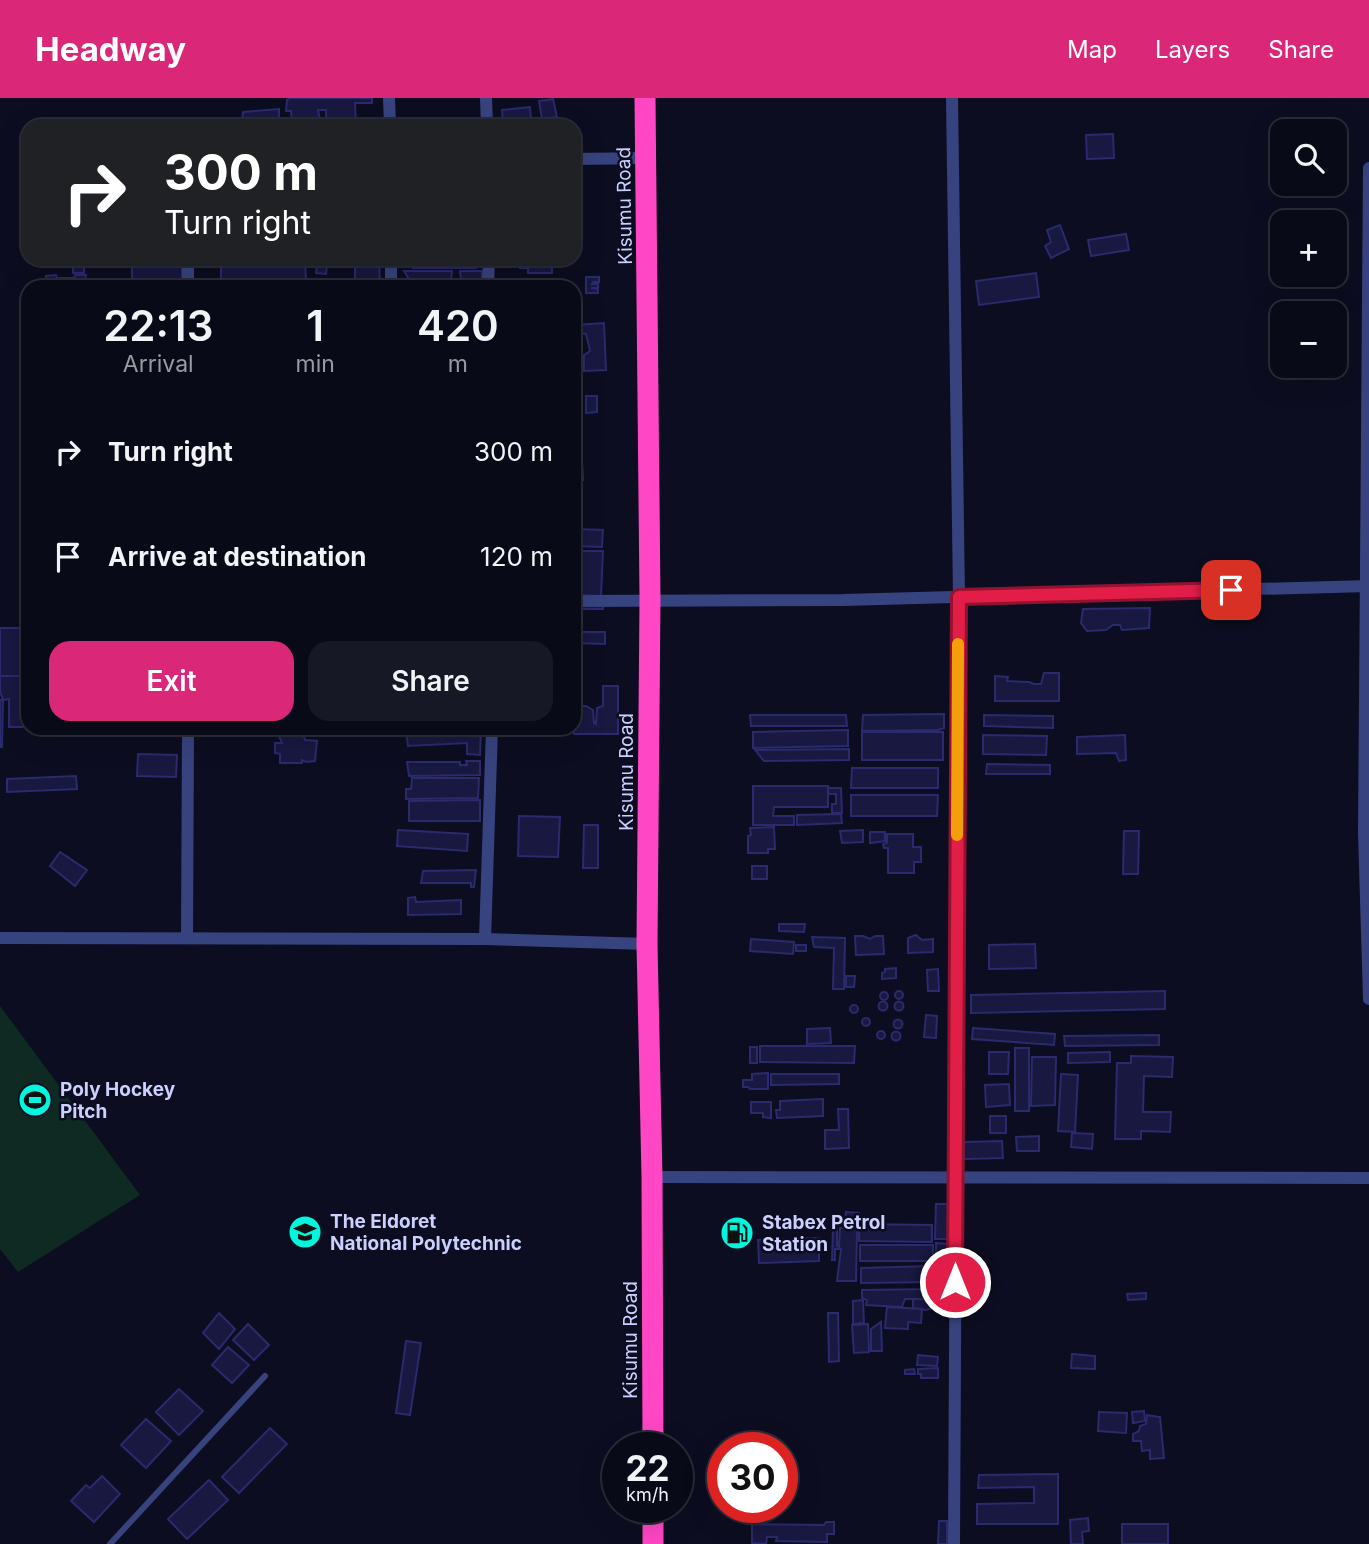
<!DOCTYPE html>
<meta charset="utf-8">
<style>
:root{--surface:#090a18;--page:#171825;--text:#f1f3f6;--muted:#999aa2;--line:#292b37;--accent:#db2777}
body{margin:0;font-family:Inter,sans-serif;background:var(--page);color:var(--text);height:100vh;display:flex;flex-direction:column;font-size:26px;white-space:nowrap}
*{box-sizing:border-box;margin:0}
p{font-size:23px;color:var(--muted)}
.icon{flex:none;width:38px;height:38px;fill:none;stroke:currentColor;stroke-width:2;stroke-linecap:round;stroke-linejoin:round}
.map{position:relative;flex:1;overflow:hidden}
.side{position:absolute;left:21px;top:182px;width:560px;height:455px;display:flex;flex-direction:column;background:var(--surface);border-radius:21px;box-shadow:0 7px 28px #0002,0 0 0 2px var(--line)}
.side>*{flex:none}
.banner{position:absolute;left:21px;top:21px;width:560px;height:147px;border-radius:21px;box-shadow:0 7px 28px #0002,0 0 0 2px var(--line);background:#202124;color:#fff;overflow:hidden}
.fabs{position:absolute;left:1270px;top:21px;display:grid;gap:14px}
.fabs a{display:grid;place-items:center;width:77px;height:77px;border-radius:14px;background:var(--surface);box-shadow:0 7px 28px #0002,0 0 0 2px var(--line);font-size:35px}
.speed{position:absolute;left:602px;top:1334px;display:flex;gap:14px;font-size:35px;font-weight:700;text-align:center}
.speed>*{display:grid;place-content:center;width:91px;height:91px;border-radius:50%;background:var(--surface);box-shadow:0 7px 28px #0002,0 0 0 2px var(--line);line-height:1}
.speed small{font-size:18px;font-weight:400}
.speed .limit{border:10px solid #d22;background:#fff;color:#111}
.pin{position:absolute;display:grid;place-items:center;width:60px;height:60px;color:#fff;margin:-30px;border-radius:14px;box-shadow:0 4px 10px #0006}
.me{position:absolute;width:77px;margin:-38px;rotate:0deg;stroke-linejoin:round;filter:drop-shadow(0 0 5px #0008)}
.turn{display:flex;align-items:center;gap:24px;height:147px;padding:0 28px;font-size:32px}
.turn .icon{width:91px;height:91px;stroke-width:2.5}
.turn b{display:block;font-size:49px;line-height:60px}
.eta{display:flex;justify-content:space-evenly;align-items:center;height:119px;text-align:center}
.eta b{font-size:42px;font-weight:600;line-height:49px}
.button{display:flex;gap:14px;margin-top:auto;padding:14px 28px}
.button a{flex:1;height:80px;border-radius:21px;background:var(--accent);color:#fff;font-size:28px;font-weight:600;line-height:80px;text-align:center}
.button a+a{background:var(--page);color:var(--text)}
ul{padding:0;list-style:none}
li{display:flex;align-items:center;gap:21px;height:105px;padding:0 28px}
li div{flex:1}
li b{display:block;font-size:26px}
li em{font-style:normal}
header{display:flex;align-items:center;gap:42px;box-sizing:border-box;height:98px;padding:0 35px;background:var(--accent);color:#fff}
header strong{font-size:33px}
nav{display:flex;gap:38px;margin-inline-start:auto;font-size:24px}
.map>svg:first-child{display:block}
.green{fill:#0f2a23}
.building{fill:#181841;stroke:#2a2a6d;stroke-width:2}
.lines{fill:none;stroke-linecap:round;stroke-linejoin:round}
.lane{stroke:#37437f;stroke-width:6}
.street{stroke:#37437f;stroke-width:12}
.highway{stroke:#ff46c4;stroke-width:21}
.route-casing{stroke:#92132f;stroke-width:18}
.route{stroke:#e11d48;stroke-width:12}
.slow{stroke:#f59e0b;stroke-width:12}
.labels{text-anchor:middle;stroke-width:5;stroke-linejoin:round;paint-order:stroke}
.street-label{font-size:19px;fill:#cbd0ff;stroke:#0c0d20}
.poi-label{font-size:19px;font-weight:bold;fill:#cbd0ff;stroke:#0c0d20;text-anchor:start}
</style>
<header>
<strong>Headway</strong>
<nav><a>Map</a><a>Layers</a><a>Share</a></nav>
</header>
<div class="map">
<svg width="1369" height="1446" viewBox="0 0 1369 1446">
<rect width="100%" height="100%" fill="#0c0d20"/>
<polygon class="green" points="0,908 140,1097 18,1174 0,1151"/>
<g class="building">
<polygon points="290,0 372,0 372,5 355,5 356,28 326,28 326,12 318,12 321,28 287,28 292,27 291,13 286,13 287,2"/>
<polygon points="553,1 557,19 542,21 539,3"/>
<polygon points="530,9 531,22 503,25 502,12"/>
<polygon points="279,11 279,28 230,28 242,25 243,14"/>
<polygon points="1113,36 1114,60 1087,61 1086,37"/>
<polygon points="1060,127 1069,151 1051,160 1045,148 1051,144 1047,132"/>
<polygon points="1126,136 1129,152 1091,158 1088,142"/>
<rect x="73" y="161" width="11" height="14"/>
<polygon points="132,161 155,161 156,165 182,165 182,184 132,185"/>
<polygon points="221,161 305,161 306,183 221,185"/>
<polygon points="318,161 328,162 326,176 316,175"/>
<polygon points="355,161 379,161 380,189 355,189"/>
<rect x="413" y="161" width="63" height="9"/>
<polygon points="520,161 552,161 552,175 528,175 528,170 520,170"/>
<polygon points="404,173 452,173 451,183 410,183"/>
<polygon points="460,173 482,173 482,189 462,189"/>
<polygon points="1036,175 1039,199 979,207 976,183"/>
<polygon points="56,177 57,180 74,180 75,177 86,177 84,186 46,186 46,178"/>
<polygon points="586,179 599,179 599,184 593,184 592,186 598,186 598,190 591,190 598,191 598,195 586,195"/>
<rect x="511" y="182" width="41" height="7"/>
<rect x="320" y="186" width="19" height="3"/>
<polygon points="604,225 606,272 584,273 584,257 590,253 586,236 577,235 576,227"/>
<polygon points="586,298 597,298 597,314 586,315"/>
<polygon points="576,363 582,363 583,382 577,382"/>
<polygon points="576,431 603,432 602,449 576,448"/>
<polygon points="576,453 603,453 601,498 574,497"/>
<polygon points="574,499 603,500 603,511 581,511 581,534 605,534 605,546 574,545"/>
<polygon points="1150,510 1149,530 1122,532 1120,527 1113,527 1106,532 1087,533 1081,525 1083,511"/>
<rect x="0" y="530" width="28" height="48"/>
<polygon points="1044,575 1059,575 1059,603 995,603 995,578 1008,579 1007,583 1029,584 1034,586 1041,586"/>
<polygon points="0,578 28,578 28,629 9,629 9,601 3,602 0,593"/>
<polygon points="603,588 618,588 618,636 574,636 575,608 586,608 593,612 594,625 596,626 597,610 603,608"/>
<polygon points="0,602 3,602 2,649 0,649"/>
<polygon points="944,616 944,630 938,632 862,633 863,617"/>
<polygon points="750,617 846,617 847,628 751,628"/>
<polygon points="984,617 1053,618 1053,630 984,628"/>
<polygon points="848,632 848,648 753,650 753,634"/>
<polygon points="406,633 481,633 480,657 467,656 467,645 408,648"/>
<rect x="862" y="634" width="81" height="28"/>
<polygon points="983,637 1047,638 1046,657 983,656"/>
<polygon points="1125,637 1126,662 1119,663 1116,655 1077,656 1077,639"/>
<polygon points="279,638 304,638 305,642 317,643 315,663 306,664 302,662 302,665 280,665 280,656 275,655 275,645 282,645"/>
<polygon points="849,651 849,662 764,663 755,652"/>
<polygon points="138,656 177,657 176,679 137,678"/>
<polygon points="466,663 480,663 480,677 409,678 407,664 460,664 460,667 467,667"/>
<polygon points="987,666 1050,667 1050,676 986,676"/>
<polygon points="852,670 938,670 938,690 851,690"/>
<polygon points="76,678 77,691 7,694 7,681"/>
<polygon points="412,680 479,680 478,700 406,701 406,691 411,691"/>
<polygon points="753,688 828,688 828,709 774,709 773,718 794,718 794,727 753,727"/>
<polygon points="828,690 841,690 842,715 832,715 832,706 836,706 836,696 828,696"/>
<polygon points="851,697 938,697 937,718 851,718"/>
<polygon points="480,702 480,723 409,723 409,703"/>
<polygon points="841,716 842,725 797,727 797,717"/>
<polygon points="519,718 560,719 558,759 518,758"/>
<polygon points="584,727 598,727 598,770 583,770"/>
<polygon points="774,729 775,751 768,751 768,755 748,755 748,738 751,737 750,730"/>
<polygon points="398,732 468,736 467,753 397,748"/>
<polygon points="863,732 863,744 842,745 840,733"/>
<polygon points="1124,733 1139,733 1138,776 1123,776"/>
<polygon points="870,734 885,734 885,743 870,745"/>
<polygon points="887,736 913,736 913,749 921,749 921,764 914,764 914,775 888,775 888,750 884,750 883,746 887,745"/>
<polygon points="60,754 87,772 75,788 50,768"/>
<rect x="752" y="768" width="15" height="13"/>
<polygon points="476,772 474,789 471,789 471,785 421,785 423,773"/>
<polygon points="415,799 416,804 461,802 461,816 408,817 408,800"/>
<polygon points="779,826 805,826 804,834 779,833"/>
<polygon points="916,837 922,842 933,841 933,854 908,855 908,840"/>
<polygon points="855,838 863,838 870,841 875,838 883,838 884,856 856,857"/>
<polygon points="812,839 845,840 844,891 833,891 834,850 814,849"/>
<polygon points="751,841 794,844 793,856 750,853"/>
<polygon points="1035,846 1036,870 989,871 989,847"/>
<rect x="796" y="847" width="10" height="6"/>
<polygon points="896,870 896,880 882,881 882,875 885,874 885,871"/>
<polygon points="938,871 939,893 928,893 927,872"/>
<polygon points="846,878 855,878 854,889 846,889"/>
<circle cx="899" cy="897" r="4"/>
<polygon points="1165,893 1165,911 971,915 971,897"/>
<circle cx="884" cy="898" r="4"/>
<circle cx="899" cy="908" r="4.5"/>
<circle cx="883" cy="908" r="4.5"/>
<circle cx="854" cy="911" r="4"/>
<polygon points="926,917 937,918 936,940 924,939"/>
<circle cx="866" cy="924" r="4"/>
<circle cx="898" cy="926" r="4.5"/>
<polygon points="830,930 831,945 807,946 807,931"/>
<polygon points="973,930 1055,936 1054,947 972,941"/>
<circle cx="881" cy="937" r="4"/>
<circle cx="896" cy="938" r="4.5"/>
<polygon points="1159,937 1159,947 1065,948 1064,938"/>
<polygon points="760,948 855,948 854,965 760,964"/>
<rect x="750" y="949" width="7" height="16"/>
<rect x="1015" y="950" width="14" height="63"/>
<polygon points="989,954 1009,954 1008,976 989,976"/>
<polygon points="1110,954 1110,964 1068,965 1068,955"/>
<polygon points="1131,958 1173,959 1172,979 1144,978 1143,1014 1171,1014 1170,1034 1141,1033 1141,1041 1115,1041 1117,965 1131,965"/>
<polygon points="1032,959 1056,959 1055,1007 1031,1008"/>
<polygon points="768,975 768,991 750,991 748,989 743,989 743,982 752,982 752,976"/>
<polygon points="771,976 839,976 839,986 771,987"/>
<polygon points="1061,976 1078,977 1075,1034 1058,1033"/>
<polygon points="1009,986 1010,1007 986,1009 985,987"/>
<polygon points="823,1001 823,1018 777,1020 776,1012 780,1012 780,1003"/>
<polygon points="751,1004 771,1004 771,1020 763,1019 763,1015 751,1015"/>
<polygon points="838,1011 848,1011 849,1050 825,1051 825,1032 839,1032"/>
<rect x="990" y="1018" width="16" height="17"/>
<polygon points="1072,1035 1093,1036 1092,1051 1071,1049"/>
<polygon points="1039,1038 1039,1053 1017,1053 1016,1039"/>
<polygon points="1002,1043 1003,1060 964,1061 964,1044"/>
<polygon points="936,1106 949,1106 948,1141 935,1141"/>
<polygon points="846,1114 859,1115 859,1125 845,1125"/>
<polygon points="859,1126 932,1127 932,1144 859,1143"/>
<polygon points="833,1128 837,1130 837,1148 839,1149 840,1130 857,1130 856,1183 837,1183 841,1151 835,1151 835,1162 832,1162"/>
<polygon points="819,1140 819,1163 759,1165 758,1142"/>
<polygon points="936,1145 948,1146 947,1162 936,1162"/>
<rect x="860" y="1147" width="73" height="16"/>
<polygon points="931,1168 931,1184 861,1185 861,1170"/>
<polygon points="937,1173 946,1173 946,1201 938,1202"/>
<polygon points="937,1191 936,1201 905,1201 902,1209 866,1207 867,1202 862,1200 862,1192"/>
<polygon points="1146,1195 1146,1201 1128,1202 1127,1196"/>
<polygon points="913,1201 933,1202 933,1210 926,1212 913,1210"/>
<polygon points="863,1202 864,1225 853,1226 853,1203"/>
<polygon points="887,1209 922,1211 921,1225 908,1224 908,1231 885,1230"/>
<polygon points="219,1215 235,1231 219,1251 203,1235"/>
<polygon points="828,1215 838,1215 839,1263 829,1264"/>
<polygon points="881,1224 882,1253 871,1253 871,1231"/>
<polygon points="248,1226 269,1247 254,1262 233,1242"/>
<polygon points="868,1226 869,1254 854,1255 852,1227"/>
<polygon points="406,1243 421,1245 410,1317 396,1315"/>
<polygon points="228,1249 249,1267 232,1285 212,1267"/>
<polygon points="1072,1256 1095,1258 1095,1271 1071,1270"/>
<polygon points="918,1257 938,1259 937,1268 917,1267"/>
<polygon points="938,1270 938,1280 921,1280 921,1276 918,1276 918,1271"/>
<polygon points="914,1271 915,1276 905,1276 905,1272"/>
<polygon points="179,1291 203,1313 179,1337 156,1314"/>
<polygon points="1144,1313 1145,1323 1133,1325 1132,1314"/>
<polygon points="1099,1314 1127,1315 1126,1335 1098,1333"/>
<polygon points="1147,1317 1160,1319 1164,1360 1150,1361 1150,1352 1142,1353 1141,1343 1133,1343 1133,1336 1139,1333 1140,1328 1146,1326"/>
<polygon points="146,1321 171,1343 146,1370 121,1347"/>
<polygon points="270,1330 287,1346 239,1395 222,1379"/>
<polygon points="1058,1376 1058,1426 977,1426 977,1406 1034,1405 1034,1389 978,1390 979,1377"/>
<polygon points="102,1378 120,1396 94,1424 71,1403 86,1387 90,1390"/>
<polygon points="209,1382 228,1402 187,1441 168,1421"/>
<polygon points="1088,1420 1089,1433 1082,1434 1083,1446 1071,1446 1070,1422"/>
<polygon points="939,1423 947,1423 947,1446 938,1446"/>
<polygon points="826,1424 834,1424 834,1436 827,1436 827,1444 776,1443 777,1439 767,1439 766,1446 752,1445 752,1426 824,1427"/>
<rect x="1122" y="1426" width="46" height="20"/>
</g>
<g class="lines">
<polyline class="lane" points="110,1446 265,1278"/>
<g class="street">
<polyline points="389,0 390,28"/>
<polyline points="486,0 487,28"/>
<polyline points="952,0 959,499 954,1446"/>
<polyline points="574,61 646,60"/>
<polyline points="1369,70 1364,735 1369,901"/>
<polyline points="188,161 188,189"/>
<polyline points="391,189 391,161"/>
<polyline points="488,189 489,161"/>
<polyline points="574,503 843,502 1369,488"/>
<polyline points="0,840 485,841 647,846"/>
<polyline points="187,840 188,630"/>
<polyline points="485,841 492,630"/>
<polyline points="652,1079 1369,1080"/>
</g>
<g class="highway">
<polyline points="645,0 650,501 647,846 652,1079 653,1349"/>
<polyline points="653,1409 653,1446"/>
</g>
</g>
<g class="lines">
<defs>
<polyline id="route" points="955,1184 959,499 1231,492"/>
</defs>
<use href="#route" class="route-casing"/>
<use href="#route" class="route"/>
<polyline class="slow" points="957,737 958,546"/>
</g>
<defs>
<symbol id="stadium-disc" viewBox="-11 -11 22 22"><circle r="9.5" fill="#00f6dd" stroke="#0c0d20"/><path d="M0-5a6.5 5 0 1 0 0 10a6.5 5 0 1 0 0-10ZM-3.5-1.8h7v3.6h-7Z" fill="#111"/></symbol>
<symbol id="university-disc" viewBox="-11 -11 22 22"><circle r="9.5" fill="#00f6dd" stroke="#0c0d20"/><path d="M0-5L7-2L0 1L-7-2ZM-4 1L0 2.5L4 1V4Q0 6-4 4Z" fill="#111"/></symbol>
<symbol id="fuel-disc" viewBox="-11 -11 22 22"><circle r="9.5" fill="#00f6dd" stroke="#0c0d20"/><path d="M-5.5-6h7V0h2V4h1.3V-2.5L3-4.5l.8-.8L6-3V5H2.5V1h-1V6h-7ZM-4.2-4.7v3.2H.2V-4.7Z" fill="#111"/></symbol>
</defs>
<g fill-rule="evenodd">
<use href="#stadium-disc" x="16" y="983" width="38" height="38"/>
<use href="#university-disc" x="286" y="1115" width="38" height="38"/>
<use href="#fuel-disc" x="718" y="1116" width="38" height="38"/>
</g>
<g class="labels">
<g class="street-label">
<text transform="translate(624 108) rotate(-91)" y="7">Kisumu Road</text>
<text transform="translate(626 674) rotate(-90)" y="7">Kisumu Road</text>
<text transform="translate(630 1242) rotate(-90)" y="7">Kisumu Road</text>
</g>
<g class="poi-label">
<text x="60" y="998">Poly Hockey<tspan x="60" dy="22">Pitch</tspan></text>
<text x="330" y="1130">The Eldoret<tspan x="330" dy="22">National Polytechnic</tspan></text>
<text x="762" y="1131">Stabex Petrol<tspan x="762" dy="22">Station</tspan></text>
</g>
</g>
</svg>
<div class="fabs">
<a><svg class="icon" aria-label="search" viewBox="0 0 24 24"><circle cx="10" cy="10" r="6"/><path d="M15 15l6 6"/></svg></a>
<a>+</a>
<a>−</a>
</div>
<div class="speed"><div>22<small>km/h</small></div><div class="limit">30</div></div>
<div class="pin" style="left:1231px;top:492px;background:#d93025"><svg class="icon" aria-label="arrive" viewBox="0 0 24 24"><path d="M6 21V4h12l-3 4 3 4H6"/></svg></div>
<svg class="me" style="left:955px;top:1184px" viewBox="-20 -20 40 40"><circle r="17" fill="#e11d48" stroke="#fff" stroke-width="3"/><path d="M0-11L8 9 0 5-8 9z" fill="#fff"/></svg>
<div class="banner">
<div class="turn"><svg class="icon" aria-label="right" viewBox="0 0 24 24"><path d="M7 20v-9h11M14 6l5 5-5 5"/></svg><div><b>300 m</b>Turn right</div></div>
</div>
<section class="side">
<div class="eta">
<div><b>22:13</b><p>Arrival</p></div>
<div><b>1</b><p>min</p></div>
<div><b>420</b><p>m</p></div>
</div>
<ul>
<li><svg class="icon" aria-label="right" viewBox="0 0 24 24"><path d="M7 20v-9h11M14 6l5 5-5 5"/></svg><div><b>Turn right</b></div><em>300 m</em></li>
<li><svg class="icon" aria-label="arrive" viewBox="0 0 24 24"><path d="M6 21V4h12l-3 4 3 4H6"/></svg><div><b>Arrive at destination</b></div><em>120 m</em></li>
</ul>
<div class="button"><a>Exit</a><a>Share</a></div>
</section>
</div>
